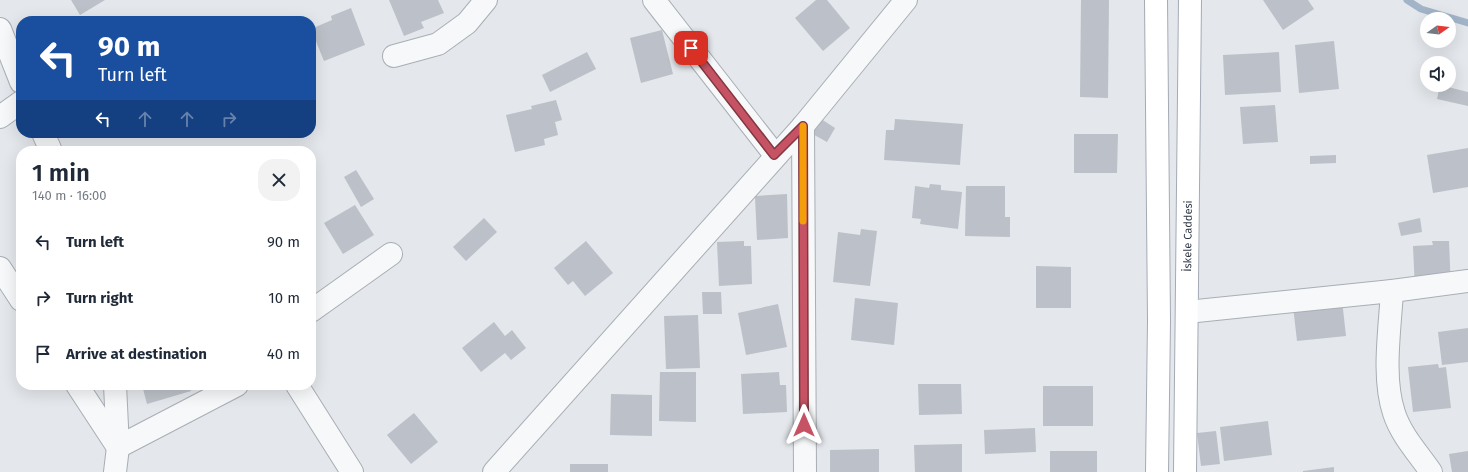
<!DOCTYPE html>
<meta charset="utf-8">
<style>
:root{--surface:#fff;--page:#f2f2f3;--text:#1f2937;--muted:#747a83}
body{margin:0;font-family:"Fira Sans",sans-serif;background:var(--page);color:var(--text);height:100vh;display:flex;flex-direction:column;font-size:15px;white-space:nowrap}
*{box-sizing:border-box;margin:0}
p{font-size:13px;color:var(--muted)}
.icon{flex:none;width:22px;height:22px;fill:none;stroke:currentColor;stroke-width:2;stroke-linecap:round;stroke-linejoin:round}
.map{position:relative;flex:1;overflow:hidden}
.sheet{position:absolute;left:16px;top:146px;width:300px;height:244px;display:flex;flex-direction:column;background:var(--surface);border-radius:16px;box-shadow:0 4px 16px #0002}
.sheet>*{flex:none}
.top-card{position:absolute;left:16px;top:16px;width:300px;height:122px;border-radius:16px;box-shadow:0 4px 16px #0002;background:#1a4fa0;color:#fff;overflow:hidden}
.needle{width:26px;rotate:76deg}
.tools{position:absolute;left:1420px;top:12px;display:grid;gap:8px}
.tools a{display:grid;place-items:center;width:36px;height:36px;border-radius:50%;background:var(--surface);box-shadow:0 4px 16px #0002;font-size:20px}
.pin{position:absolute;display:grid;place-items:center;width:34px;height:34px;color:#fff;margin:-17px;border-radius:8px;box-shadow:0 2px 6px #0006}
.me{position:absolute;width:44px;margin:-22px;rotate:0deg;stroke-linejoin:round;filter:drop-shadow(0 0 3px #0008)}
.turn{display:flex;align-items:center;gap:14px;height:84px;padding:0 16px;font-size:18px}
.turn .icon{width:52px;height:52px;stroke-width:2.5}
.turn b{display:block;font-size:28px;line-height:34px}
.lanes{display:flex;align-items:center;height:38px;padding:0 16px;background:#0003;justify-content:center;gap:20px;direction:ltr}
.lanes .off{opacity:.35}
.round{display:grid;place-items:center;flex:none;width:42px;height:42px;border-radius:16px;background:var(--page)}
.overview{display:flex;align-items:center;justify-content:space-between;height:68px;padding:0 16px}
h1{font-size:24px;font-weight:600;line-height:30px}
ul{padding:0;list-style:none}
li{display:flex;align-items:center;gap:12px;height:56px;padding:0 16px}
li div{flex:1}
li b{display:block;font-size:15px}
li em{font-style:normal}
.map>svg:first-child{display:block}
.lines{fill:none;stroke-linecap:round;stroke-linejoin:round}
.stream{stroke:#a2b4c8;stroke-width:7}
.building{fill:#bcc0c8}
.minor-casing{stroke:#a9aeb5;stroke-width:24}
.primary-casing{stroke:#a4abb6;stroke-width:24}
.minor{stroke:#f7f8f9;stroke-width:22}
.primary{stroke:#fff;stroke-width:22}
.route-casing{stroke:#813640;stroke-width:10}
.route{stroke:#c65363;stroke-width:7}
.slow{stroke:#f59e0b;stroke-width:7}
.labels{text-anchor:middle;stroke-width:4;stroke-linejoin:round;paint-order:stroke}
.street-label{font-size:11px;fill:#2d3443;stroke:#f4f6f8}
</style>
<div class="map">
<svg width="1468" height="472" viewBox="0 0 1468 472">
<rect width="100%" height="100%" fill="#e4e7eb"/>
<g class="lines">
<polyline class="stream" points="1407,0 1421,9 1468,23"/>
</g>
<g class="building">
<polygon points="71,0 105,0 80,15"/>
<polygon points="389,0 438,0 444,13 421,22 424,28 404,36"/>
<polygon points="816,0 827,0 850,28 823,51 795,18"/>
<polygon points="1081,0 1109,0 1108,98 1080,97"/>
<polygon points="1263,0 1308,0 1314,9 1283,30"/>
<polygon points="351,8 365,45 324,61 311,29 332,20 331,16"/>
<polygon points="662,30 673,74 641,83 630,38"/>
<polygon points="1334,41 1339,89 1299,93 1295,45"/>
<polygon points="587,52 596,69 550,92 542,75"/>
<polygon points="1279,52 1281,92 1225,95 1223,55"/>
<polygon points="1440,85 1468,92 1468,106 1437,99"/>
<polygon points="556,100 562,120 555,122 558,135 544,139 545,145 515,152 506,115 532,109 531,106"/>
<polygon points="1275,105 1278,142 1243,144 1240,107"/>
<polygon points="818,117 835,128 827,142 809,132"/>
<polygon points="895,119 963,124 960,165 884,160 886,130 894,130"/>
<polygon points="1074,134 1118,134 1117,173 1074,173"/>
<polygon points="1468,148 1468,187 1433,193 1427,155"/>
<polygon points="1336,155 1336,163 1310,164 1310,156"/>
<polygon points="356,170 374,199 361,207 344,177"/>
<polygon points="930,184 941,185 941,190 962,192 958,229 920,224 921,219 912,218 915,186 929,188"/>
<polygon points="966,186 1005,186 1005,217 1010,217 1010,237 965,236"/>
<polygon points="787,194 788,238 757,240 755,196"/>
<polygon points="355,205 374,235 343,254 324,223"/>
<polygon points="484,218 497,232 466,261 453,247"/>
<polygon points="1420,218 1422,232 1401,236 1398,223"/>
<polygon points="861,229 877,231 870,286 833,282 838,232 860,235"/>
<polygon points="586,241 613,273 585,296 573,281 568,285 554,268"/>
<polygon points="744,241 744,246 751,246 752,284 719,286 717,242"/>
<polygon points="1432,241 1449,241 1451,289 1415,290 1413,246 1433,245"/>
<polygon points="1036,266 1071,267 1071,308 1036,308"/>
<polygon points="702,292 721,292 722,314 703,314"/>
<polygon points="855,298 898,303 894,345 851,340"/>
<polygon points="1342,300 1346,336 1297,341 1293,306"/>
<polygon points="778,304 787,347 746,355 738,313"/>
<polygon points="698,315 700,368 666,369 664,316"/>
<polygon points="494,322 505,336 512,330 526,348 511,360 505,353 481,372 462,348"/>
<polygon points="1468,328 1468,362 1442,365 1438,332"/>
<polygon points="1438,364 1439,368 1446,367 1451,408 1413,412 1408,367"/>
<polygon points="660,372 696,372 696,422 659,421"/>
<polygon points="779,372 780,385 786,385 787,412 743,414 741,374"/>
<polygon points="918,384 961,384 962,414 919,415"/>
<polygon points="142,385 189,385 191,391 147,404"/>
<rect x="1043" y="386" width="50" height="40"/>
<polygon points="611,394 652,395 652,436 610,435"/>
<polygon points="414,413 438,442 411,464 387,435"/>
<polygon points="1268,421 1272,455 1224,461 1220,427"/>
<polygon points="1035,428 1036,452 985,454 984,430"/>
<polygon points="1216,431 1220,464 1201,466 1197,433"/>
<polygon points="962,444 962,472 915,472 914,445"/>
<polygon points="879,449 879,472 830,472 830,450"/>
<rect x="1050" y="451" width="47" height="21"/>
<polygon points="1468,451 1468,472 1452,472 1449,454"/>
<rect x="570" y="464" width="38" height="8"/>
<polygon points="1334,467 1334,472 1303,472 1303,471"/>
</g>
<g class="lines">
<defs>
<g id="minor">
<polyline points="654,0 775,155"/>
<polyline points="0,29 21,82"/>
<polyline points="394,56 438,44 467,23 486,0"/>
<polyline points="0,117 21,102"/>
<polyline points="803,126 805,472"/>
<polyline points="43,133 51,151"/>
<polyline points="0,268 21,300"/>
<path d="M1392 291C1390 329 1382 377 1394 413 1401 435 1418 453 1431 472"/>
<polyline points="311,311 391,254"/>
<polyline points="1187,312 1392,291 1468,281"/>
<polyline points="77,385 117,446"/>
<polyline points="115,385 118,447 115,472"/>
<polyline points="297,385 352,472"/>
<polyline points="118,447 237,385"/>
<polyline points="494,472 803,126 906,0"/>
</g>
<g id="primary">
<polyline points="1156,0 1159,321 1157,472"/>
<path id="s1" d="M1185 472 1190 0"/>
</g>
</defs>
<use href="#minor" class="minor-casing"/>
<use href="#primary" class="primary-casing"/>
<use href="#minor" class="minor"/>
<use href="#primary" class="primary"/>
</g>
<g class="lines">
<defs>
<polyline id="route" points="691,48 774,155 803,126 804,425"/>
</defs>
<use href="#route" class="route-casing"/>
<use href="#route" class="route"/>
<polyline class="slow" points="803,126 803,221"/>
</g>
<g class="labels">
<g class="street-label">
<text dy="4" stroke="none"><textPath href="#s1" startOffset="236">İskele Caddesi</textPath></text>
</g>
</g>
</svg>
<div class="tools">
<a><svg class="needle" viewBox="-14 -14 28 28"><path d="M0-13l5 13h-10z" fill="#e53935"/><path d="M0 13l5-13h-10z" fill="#747a83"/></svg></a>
<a><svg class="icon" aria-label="sound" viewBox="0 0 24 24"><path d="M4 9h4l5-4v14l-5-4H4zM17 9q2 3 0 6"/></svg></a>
</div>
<div class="pin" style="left:691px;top:48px;background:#d93025"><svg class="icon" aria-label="arrive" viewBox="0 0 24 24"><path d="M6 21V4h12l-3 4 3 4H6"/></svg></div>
<svg class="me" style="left:804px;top:425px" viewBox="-20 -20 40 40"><path d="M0-17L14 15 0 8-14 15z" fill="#c65363" stroke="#fff" stroke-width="4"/></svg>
<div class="top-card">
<div class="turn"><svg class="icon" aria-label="left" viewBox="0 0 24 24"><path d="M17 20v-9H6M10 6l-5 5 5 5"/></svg><div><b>90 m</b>Turn left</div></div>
<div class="lanes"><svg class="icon" aria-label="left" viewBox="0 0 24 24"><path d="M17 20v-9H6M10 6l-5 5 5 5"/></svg><svg class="icon off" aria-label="ahead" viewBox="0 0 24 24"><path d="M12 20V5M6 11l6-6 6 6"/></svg><svg class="icon off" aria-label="ahead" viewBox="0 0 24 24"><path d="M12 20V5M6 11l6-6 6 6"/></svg><svg class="icon off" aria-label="right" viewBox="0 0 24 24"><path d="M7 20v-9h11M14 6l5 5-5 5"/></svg></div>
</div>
<section class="sheet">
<div class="overview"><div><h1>1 min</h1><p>140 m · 16:00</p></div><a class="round"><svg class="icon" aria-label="close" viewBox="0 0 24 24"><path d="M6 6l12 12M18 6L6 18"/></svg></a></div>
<ul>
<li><svg class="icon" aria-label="left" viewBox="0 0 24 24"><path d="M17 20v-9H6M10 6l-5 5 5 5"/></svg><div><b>Turn left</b></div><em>90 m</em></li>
<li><svg class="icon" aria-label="right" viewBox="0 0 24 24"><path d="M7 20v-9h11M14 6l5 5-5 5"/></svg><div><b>Turn right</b></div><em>10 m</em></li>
<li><svg class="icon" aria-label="arrive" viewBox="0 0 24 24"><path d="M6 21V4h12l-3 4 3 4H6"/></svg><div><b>Arrive at destination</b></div><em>40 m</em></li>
</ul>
</section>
</div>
